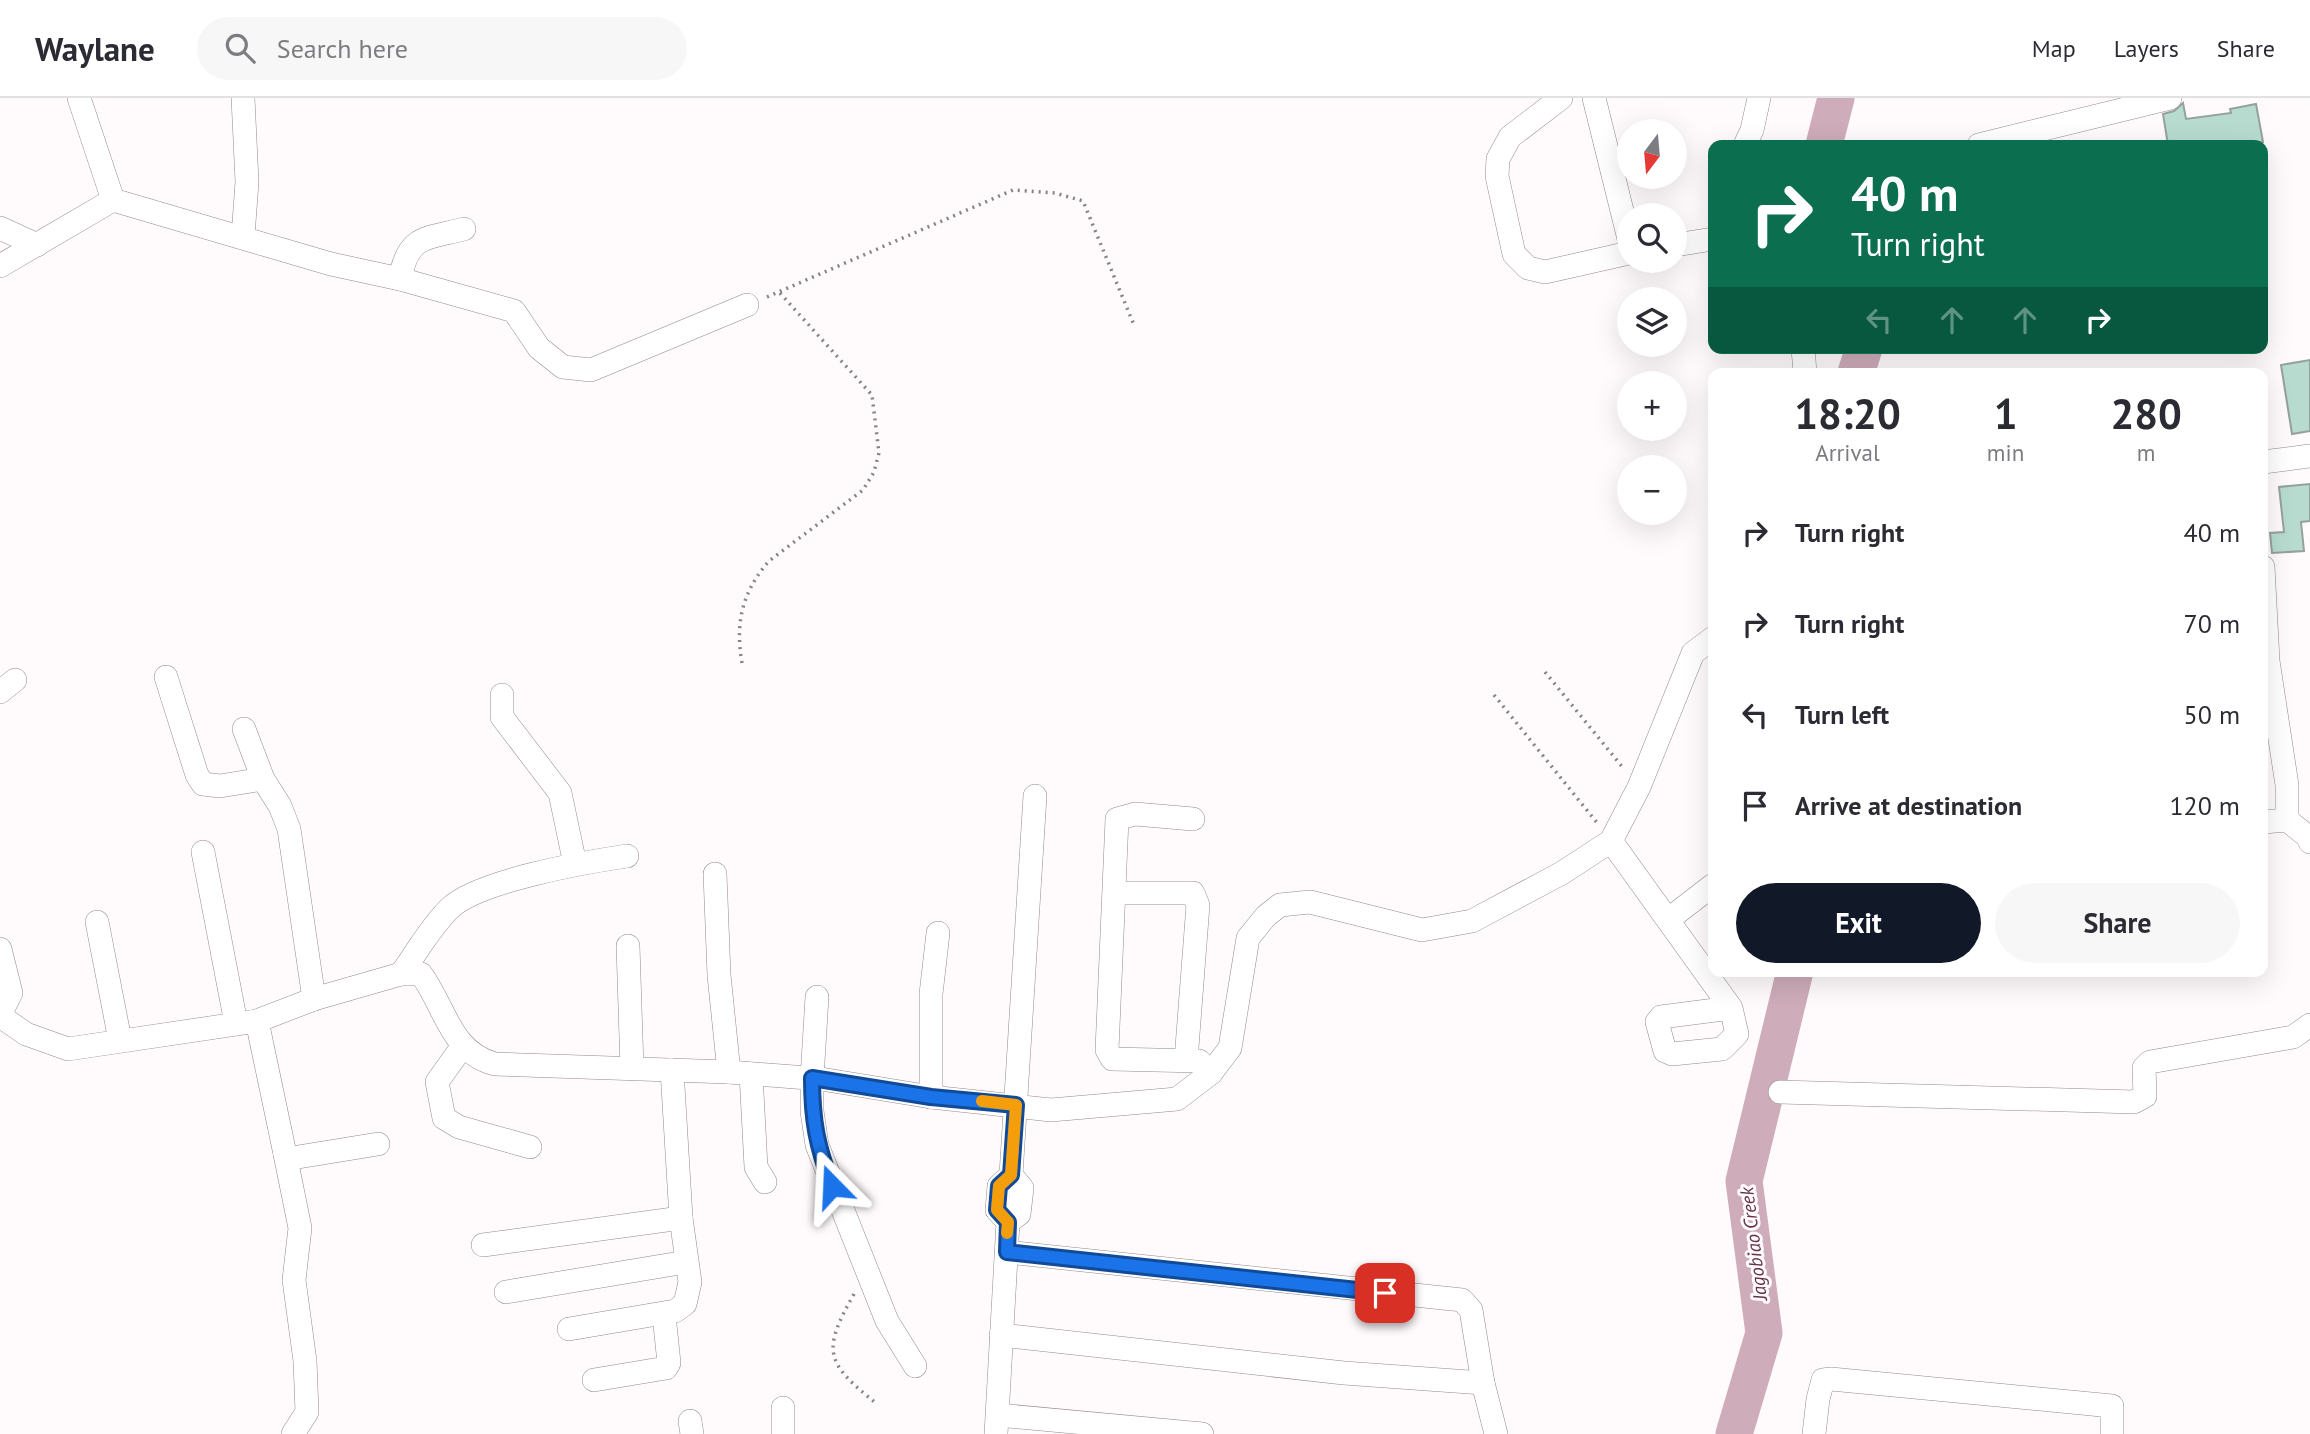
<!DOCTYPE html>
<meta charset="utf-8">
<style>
:root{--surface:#fff;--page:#f7f7f7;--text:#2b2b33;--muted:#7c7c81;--line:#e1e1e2;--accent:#111827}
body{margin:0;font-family:"PT Sans",sans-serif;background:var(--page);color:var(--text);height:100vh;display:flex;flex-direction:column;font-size:26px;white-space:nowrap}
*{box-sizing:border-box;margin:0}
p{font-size:23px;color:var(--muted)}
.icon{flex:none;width:38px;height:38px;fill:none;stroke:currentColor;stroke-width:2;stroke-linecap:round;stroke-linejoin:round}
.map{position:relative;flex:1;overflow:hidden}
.sheet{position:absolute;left:1708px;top:270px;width:560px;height:609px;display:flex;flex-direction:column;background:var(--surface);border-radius:14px;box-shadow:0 7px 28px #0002}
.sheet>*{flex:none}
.guide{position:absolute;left:1708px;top:42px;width:560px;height:214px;border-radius:14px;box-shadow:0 7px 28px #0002;background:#0b6e4f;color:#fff;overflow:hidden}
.needle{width:46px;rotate:196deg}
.buttons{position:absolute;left:1617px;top:21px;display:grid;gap:14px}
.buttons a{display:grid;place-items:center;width:70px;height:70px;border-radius:50%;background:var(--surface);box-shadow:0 7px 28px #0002;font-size:35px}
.pin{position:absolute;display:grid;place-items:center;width:60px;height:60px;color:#fff;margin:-30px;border-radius:14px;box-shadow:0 4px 10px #0006}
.me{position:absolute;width:77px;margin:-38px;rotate:339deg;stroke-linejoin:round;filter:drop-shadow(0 0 5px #0008)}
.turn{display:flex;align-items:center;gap:24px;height:147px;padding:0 28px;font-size:32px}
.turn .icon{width:91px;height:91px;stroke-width:2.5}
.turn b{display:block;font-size:49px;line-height:60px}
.lanes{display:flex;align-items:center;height:66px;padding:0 28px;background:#0003;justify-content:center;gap:35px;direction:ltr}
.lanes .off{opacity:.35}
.eta{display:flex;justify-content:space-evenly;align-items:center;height:119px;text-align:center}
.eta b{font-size:42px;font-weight:800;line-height:49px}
.cta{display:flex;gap:14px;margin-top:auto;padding:14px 28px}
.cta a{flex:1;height:80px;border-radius:42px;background:var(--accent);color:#fff;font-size:28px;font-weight:800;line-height:80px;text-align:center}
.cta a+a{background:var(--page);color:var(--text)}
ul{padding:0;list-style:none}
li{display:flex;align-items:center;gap:21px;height:91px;padding:0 28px}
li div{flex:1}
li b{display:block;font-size:26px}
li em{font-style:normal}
header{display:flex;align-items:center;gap:42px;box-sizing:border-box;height:98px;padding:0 35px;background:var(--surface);border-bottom:2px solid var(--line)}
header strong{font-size:33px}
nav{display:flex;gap:38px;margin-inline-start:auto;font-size:24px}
.search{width:490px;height:63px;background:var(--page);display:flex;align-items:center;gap:18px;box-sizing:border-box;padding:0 24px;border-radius:38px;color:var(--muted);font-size:26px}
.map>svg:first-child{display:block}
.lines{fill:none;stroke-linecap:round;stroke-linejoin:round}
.river{stroke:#ceacb9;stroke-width:37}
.building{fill:#b7dccf;stroke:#96a19d;stroke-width:2}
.minor-casing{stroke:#94898d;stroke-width:24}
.path{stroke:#878284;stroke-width:3.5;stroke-dasharray:2 5;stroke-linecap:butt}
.minor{stroke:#fff;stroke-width:23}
.route-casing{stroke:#114b97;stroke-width:18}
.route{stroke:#1a73e8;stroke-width:12}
.slow{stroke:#f59e0b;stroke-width:12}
.labels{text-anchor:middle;stroke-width:6;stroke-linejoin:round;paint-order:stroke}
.water-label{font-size:19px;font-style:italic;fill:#623348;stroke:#fffafc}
</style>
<header>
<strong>Waylane</strong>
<div class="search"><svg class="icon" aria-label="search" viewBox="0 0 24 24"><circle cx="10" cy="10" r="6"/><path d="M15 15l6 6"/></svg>Search here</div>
<nav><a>Map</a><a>Layers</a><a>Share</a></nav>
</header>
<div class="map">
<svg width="2310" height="1336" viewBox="0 0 2310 1336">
<rect width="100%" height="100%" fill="#fffafc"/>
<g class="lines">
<g class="river">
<polyline points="1824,47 1836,0"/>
<polyline points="1856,275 1864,250"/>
<polyline points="1734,1336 1764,1235 1744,1083 1795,873"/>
</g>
</g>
<g class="building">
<polygon points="2183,5 2186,21 2231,15 2230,11 2256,6 2263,44 2247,47 2168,47 2163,16 2174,13"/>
<polygon points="2310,262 2310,333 2292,336 2281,267"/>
<polygon points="2310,386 2310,423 2301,424 2304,453 2272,455 2270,435 2284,434 2279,389"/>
</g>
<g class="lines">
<defs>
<g id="minor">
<polyline points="79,0 113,102"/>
<polyline points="1561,0 1510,39 1498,61 1497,78 1514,156 1528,170 1545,174 1629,155"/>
<polyline points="1594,0 1629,141"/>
<polyline points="1745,47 1752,32 1759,0"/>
<polyline points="1979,47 2170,0"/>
<polyline points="0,130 37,147"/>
<polyline points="243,138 247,84 243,0"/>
<polyline points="1675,147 1713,141"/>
<polyline points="0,168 113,102 331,166 400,181 514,213 539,250 563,269 591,272 747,207"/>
<path d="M400 181C408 137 425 141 464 131"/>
<polyline points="1803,250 1805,275"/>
<polyline points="2263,364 2310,358"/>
<polyline points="2263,469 2268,563 2287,687 2287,722"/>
<polyline points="166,579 197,677 203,686 220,688 263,681"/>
<polyline points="0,594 15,582"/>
<polyline points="502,597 502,619 560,695 575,766"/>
<polyline points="244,631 263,681 280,708 289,731 314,901"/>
<polyline points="1193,721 1135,716 1117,721 1107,952 1112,961 1199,963 1211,975"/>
<polyline points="2263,724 2287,722 2307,738 2310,744"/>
<polyline points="1611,743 1731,910 1737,936 1722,951 1672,956 1665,953 1657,924 1661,919 1731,910"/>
<polyline points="203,754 236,925"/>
<polyline points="715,776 719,877 729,974"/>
<polyline points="1116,795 1193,795 1198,807 1186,962"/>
<polyline points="1669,821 1713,787"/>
<polyline points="97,824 120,942"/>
<polyline points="628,848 632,970"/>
<polyline points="0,851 11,895 0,917"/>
<path d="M401 876C416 855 430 830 449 811 476 783 586 764 627 758"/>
<polyline points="817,899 812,980 812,1013 817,1047 887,1223 915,1268"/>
<path d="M0 918 26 936 68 951 257 923 314 901 401 876H421C446 910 450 954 495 966L729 974 821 981 931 999 1051 1012 1177 1001 1211 975 1230 950 1248 840 1266 818 1280 807 1310 804 1422 832 1472 823 1562 775 1611 743 1639 689 1693 555 1713 540"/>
<polyline points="257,923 285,1056 292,1060 378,1046"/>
<polyline points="462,949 437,984 444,1020 459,1029 530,1049"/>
<polyline points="751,976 756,1069 765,1084"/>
<polyline points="1780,994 2134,1004 2145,998 2144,970 2150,964 2293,939 2310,927"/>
<polyline points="931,999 931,896 938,835"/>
<polyline points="285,1056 300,1130 294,1182 305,1263 307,1314 293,1336"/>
<polyline points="1008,1124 1019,1116 1022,1090 1011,1077"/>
<polyline points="483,1147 681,1120"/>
<polyline points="1007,1154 1462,1202 1471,1212 1483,1285 1496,1336"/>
<polyline points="506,1194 686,1164"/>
<polyline points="569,1231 675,1213 685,1206 690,1184 681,1120 672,972"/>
<polyline points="1001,1237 1344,1275 1483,1285"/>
<polyline points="594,1282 666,1270 669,1265 664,1217"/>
<polyline points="783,1310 783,1336"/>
<polyline points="998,1317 1202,1336"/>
<polyline points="690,1323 692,1336"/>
<polyline points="996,1336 1008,1124 997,1112 999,1088 1011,1077 1035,698"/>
<polyline points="1814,1336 1818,1301 1823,1282 1831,1281 2112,1308 2112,1336"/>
</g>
</defs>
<use href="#minor" class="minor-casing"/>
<g class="path">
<polyline points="767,199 1013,92 1055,95 1083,103 1134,227"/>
<path d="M742 565C735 525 742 494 769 463L863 392 874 374 879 355 872 297 779 194"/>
<polyline points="1545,574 1624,671"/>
<polyline points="1494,597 1598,726"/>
<path d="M854 1196C821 1254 826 1265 877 1306"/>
</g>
<use href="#minor" class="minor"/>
</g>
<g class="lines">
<defs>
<path id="route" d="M832 1088C817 1048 812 1023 812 980L931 999 1016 1007 1011 1077 999 1088 997 1112 1008 1124 1007 1154 1385 1195"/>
</defs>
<use href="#route" class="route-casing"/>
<use href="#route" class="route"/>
<polyline class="slow" points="982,1003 1016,1007 1011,1077 999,1088 997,1112 1008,1124 1007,1135"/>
</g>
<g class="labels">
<g class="water-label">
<text transform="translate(1753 1146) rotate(-97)" y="7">Jagobiao Creek</text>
</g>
</g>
</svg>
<div class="buttons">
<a><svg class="needle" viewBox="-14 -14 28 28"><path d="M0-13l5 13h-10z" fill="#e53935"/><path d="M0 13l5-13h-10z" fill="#7c7c81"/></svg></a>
<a><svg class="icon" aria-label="search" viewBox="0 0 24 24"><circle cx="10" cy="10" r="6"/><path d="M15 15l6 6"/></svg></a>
<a><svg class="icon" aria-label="layers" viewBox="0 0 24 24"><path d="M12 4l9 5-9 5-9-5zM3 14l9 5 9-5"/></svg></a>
<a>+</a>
<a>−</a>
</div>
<div class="pin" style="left:1385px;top:1195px;background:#d93025"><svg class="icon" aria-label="arrive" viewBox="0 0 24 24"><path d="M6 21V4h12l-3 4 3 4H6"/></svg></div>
<svg class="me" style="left:832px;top:1088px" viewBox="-20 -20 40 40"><path d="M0-17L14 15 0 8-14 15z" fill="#1a73e8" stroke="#fff" stroke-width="4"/></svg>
<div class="guide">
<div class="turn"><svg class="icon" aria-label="right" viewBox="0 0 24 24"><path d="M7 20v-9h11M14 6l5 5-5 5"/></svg><div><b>40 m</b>Turn right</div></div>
<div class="lanes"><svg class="icon off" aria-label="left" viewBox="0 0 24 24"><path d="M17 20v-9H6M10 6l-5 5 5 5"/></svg><svg class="icon off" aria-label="ahead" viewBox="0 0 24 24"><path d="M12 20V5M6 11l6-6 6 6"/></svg><svg class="icon off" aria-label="ahead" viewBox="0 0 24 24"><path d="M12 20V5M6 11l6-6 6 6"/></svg><svg class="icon" aria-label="right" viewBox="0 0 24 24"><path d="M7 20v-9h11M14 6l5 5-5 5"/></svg></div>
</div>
<section class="sheet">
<div class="eta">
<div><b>18:20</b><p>Arrival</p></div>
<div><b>1</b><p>min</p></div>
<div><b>280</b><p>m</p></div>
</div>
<ul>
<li><svg class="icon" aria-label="right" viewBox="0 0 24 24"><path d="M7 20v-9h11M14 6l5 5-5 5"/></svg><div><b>Turn right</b></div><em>40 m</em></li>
<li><svg class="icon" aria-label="right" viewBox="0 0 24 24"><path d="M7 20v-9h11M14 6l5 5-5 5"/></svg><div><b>Turn right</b></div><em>70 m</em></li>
<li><svg class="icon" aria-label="left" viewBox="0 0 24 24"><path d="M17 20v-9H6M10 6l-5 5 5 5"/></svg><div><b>Turn left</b></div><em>50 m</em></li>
<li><svg class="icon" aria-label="arrive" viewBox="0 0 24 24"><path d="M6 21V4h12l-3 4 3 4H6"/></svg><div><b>Arrive at destination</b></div><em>120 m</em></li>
</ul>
<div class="cta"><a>Exit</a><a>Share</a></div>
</section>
</div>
